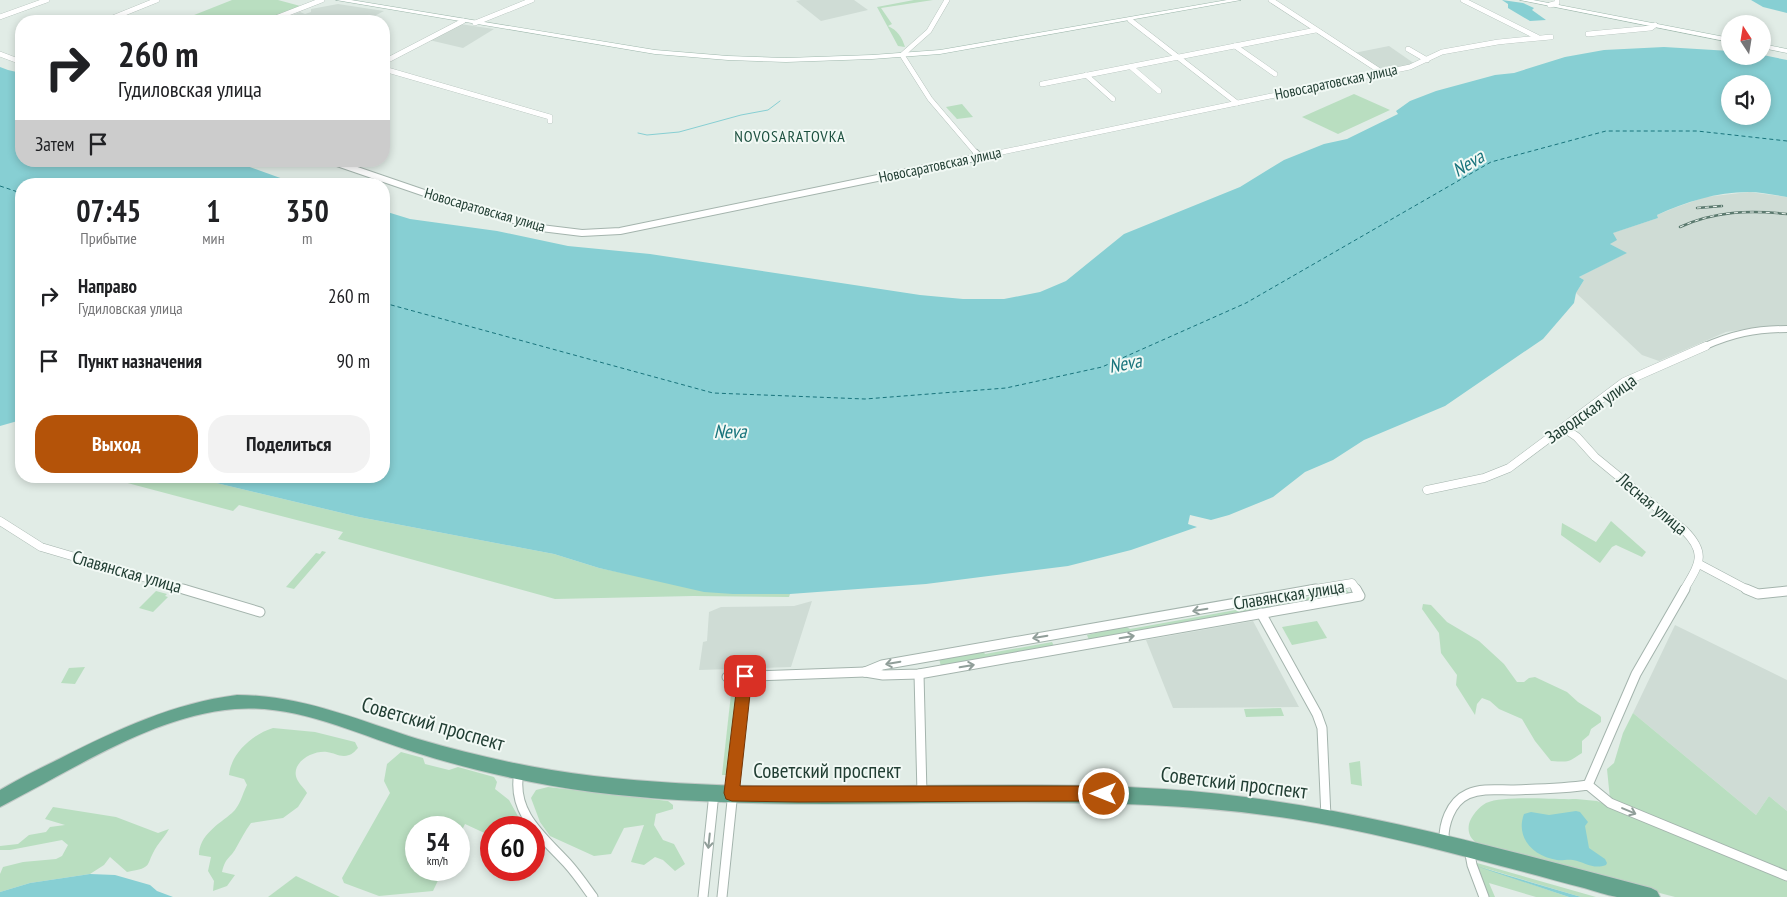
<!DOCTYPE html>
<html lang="ru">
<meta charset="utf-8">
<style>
:root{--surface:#fff;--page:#f2f2f2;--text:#202124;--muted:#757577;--accent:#b45309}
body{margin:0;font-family:"PT Sans Narrow",sans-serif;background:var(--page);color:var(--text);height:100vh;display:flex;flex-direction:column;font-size:19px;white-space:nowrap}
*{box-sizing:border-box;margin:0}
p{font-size:16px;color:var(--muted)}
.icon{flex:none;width:28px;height:28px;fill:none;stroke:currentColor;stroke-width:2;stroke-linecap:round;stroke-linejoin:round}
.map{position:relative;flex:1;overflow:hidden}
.details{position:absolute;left:15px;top:178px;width:375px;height:305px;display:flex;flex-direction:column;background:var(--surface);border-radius:20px;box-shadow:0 2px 8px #0003}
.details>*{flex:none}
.hud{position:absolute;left:15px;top:15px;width:375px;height:152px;border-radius:20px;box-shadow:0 2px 8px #0003;background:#fff;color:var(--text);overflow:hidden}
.needle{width:32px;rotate:348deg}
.fabs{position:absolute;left:1721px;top:15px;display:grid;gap:10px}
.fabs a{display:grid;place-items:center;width:50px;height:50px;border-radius:50%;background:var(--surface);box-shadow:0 2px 8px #0003;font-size:25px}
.speed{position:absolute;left:405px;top:816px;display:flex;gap:10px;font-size:25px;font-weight:700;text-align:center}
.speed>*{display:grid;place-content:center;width:65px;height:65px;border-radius:50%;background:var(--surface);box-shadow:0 2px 8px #0003;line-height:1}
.speed small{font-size:12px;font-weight:400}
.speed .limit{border:8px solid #d22;background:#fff;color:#111}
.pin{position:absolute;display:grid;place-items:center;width:42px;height:42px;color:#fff;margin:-21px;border-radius:10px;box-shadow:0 2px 8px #0006}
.me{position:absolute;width:55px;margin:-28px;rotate:270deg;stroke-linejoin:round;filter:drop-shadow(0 0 4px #0008)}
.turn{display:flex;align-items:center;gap:18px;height:105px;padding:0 20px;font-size:22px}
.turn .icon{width:65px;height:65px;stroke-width:2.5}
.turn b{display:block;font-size:35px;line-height:42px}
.then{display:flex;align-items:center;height:48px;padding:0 20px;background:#0003;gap:10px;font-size:19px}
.eta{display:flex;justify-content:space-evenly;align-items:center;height:85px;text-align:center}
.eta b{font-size:30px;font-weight:800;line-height:35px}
.primary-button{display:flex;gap:10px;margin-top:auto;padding:10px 20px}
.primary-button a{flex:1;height:58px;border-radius:20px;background:var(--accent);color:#fff;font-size:20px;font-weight:800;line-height:58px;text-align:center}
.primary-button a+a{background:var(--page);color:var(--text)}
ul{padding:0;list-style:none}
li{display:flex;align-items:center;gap:15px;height:65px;padding:0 20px}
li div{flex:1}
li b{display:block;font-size:19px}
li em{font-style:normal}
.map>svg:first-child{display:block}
.built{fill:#cfdcd5}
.green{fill:#b9dec0}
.water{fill:#87cfd3;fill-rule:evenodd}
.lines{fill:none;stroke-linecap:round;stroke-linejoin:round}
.stream{stroke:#87cfd3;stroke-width:1}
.ferry{stroke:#19747c;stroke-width:1;stroke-dasharray:4 3;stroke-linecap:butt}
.minor-far3-casing{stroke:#a4b4ad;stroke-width:5.5}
.minor-far2-casing{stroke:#a4b4ad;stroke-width:8}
.minor-far1-casing{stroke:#a4b4ad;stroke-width:9}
.minor-casing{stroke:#a4b4ad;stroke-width:11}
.secondary-casing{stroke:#9fb8ad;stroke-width:1}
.primary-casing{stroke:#c1c9c6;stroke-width:2}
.minor-far3{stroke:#fff;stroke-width:5}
.minor-far2{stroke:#fff;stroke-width:6}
.minor-far1{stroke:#fff;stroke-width:8}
.minor{stroke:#fff;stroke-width:9}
.secondary{fill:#fff;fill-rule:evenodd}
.primary{fill:#64a38d;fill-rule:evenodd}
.rail-casing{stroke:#5b796e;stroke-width:2.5}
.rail{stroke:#f2f9f5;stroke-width:1;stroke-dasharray:4;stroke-linecap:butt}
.oneway{stroke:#909e99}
.route{fill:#b45309;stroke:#753606}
.labels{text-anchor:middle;stroke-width:4;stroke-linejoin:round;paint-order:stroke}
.far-street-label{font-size:15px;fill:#213e33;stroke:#f2f9f5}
.far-quarter-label{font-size:16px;letter-spacing:1px;fill:#1c503f;stroke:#f2f9f5}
.street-label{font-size:18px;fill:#213e33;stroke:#f2f9f5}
.water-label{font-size:19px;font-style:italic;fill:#19747c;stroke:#f2f9f5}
.near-street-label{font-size:21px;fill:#213e33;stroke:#f2f9f5}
</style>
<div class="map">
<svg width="1787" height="897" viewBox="0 0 1787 897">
<rect width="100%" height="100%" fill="#e1ece6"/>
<g class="built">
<polygon points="801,0 854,0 868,10 821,21 796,1"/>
<polygon points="338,4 384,11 365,21 276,21 300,12 305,14 311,12 311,9"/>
<polygon points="460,24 494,29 463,48 429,40"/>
<polygon points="1389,46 1415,64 1382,71 1354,53"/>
<polygon points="1749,192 1787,197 1787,326 1768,326 1726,332 1659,361 1642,355 1576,293 1584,280 1579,277 1626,253 1610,244 1612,233 1658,218 1657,215 1674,208 1705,197"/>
<polygon points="812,601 791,667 699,670 703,642 707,641 709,612 721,607 794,606"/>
<polygon points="1253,621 1299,707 1173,708 1146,640"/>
<polygon points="1675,625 1787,680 1787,811 1769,796 1756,815 1633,713"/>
</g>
<g class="green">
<polygon points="232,0 278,0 304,7 266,21 179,21"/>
<path d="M914 0H933L881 8 892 24 888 26C897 30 902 37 905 47L898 46 877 7Z"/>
<polygon points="1354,94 1390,110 1338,134 1302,117"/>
<polygon points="962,104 973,117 957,119 946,107"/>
<polygon points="101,476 187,476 359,517 554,554 599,568 647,578 790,594 789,597 693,596 555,599 338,539 343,532 239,505 233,511"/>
<polygon points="1611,521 1646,552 1642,557 1616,545 1612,547 1600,563 1561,535 1562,523 1596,542"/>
<polygon points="322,551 326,552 294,589 286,587 316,553 320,554"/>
<polygon points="1345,588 1350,594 1278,608 1273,600 1295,596 1299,599 1332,593 1333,589"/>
<polygon points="156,591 167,594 165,596 168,597 153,612 139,608"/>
<polygon points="1269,604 1272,609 1089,640 1087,635 1125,626 1130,629"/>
<path d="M1423 604 1431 605 1447 622 1479 641 1504 664 1517 682H1524L1529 678 1535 677 1567 692 1578 702 1599 715 1601 717V722L1591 729 1589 735 1582 741V753C1567 763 1569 762 1551 761L1535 741 1522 719 1499 709 1490 701 1482 698 1477 704 1475 715 1456 685 1457 675 1441 653 1439 633 1422 609Z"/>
<polygon points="1317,621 1327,638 1292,645 1282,627"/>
<polygon points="1052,642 1054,646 941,667 939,658 983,651 985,654"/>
<polygon points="85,667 75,684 61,683 69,668"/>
<polygon points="731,694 738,694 729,775 722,775"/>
<polygon points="1281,708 1284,716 1246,717 1244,709"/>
<polygon points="1633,713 1756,815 1769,796 1787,811 1787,873 1610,799 1607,769 1614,763 1623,733"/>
<path d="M273 728 315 732 355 742 358 748C356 750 353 754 349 755 341 758 335 753 327 752 312 750 288 764 298 781 300 785 305 789 307 793L298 807 283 818 251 823C245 831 241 839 236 848 230 859 226 856 222 872L235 875 227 886 213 891 214 881 208 871 211 857 199 855C199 835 219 824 232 813 240 806 242 795 247 785L244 779 229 775C231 753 253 734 273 728Z"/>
<polygon points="401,752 423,758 425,764 449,770 458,767 494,777 497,782 495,789 509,800 524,827 491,828 491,836 465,824 459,836 459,828 416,828 416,870 443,870 433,891 379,896 344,883 342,878 390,793 384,781 387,764"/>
<polygon points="1360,761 1362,786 1351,784 1349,763"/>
<polygon points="548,787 668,801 673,805 673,809 656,814 654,825 663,840 674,844 685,864 675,871 663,860 655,857 644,865 631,862 644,825 624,828 611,854 594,856 550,836 540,822 531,798 536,790"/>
<path d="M1576 799 1597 801 1787 878V897H1675L1480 846C1472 840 1467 835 1469 824 1471 816 1479 807 1486 803 1505 795 1554 800 1576 799Z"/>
<path d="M53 807 116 817 158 833 169 829C166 835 161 840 157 846 144 866 155 867 127 872L110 857 104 865 90 874 30 883 0 892V874L3 867 23 862 56 859 62 856 68 845 62 840 10 850H0V846L18 844 29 835 46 832 50 827 65 825 45 819Z"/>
<polygon points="1477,863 1596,897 1581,897 1481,867 1569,897 1536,897 1489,883 1495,897 1488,897 1476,866"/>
<polygon points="296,876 340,897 268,897"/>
</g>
<g class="water">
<polygon points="1502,0 1523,3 1534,8 1532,10 1546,20 1530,21 1508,8 1508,4"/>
<polygon points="1751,0 1787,0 1787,13 1763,7"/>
<path d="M1664 47 1730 51V56H1762L1763 55 1787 60V197C1774 195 1761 192 1748 192 1717 192 1685 202 1657 215L1658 218 1613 233 1617 240 1610 244 1627 253 1579 277 1584 280 1576 293 1574 303 1543 339 1445 406 1364 440 1333 460 1305 472 1273 497 1229 515 1211 520 1190 515 1188 524 1197 527 1131 550 1068 566 926 584 790 594H733L704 592 599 568 554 554 359 517 187 476H384V211L410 219 497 231 568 246 650 254 920 295 963 299H1004L1040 292 1066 281 1124 234 1240 187 1284 160 1324 144 1347 139 1398 114 1396 111 1410 101 1436 91 1495 75 1514 73 1565 57 1604 50ZM1730 84H1762V116H1730Z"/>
<polygon points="0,67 8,70 21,73 21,161 233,161 297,184 21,184 21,420 0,426"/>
<path d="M1576 811 1580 812 1588 822 1585 826 1589 848 1605 859 1607 863 1606 865C1593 870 1585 862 1573 860 1567 859 1562 861 1557 860 1534 857 1515 838 1524 814L1531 812 1549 815Z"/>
<polygon points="1476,866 1581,897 1569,897"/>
<polygon points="90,874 115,875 150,885 157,891 173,897 0,897 0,892 30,883"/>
</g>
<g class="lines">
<polyline class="stream" points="638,133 647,135 679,132 741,115 768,110 780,101"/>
<g class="ferry">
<polyline points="0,186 21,193"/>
<polyline points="384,303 713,393 865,399 1006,388 1102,367 1246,303 1491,162 1606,131 1697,131 1787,141"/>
</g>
<defs>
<g id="minor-far3">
<polyline points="947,0 929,31 902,55 930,99 977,154"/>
<polyline points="1271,0 1383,73"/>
<polyline points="1463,0 1537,37"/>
<polyline points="1550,5 1557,3 1557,0"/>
<polyline points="0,17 47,0"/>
<polyline points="1130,20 1237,103"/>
<polyline points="105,21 157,0"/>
<polyline points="268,21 322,0"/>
<polyline points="475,23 532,0"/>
<polyline points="1588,34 1651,28 1655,25"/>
<polyline points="1235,46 1275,74"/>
<polyline points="1408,49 1427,60"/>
<polyline points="0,54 21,62"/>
<polyline points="384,62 463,21"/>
<polyline points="1131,67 1159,91"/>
<polyline points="384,69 550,117 550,121"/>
<polyline points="1086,75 1113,99"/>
<polyline points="1042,84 1316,30"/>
<polyline points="993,154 1410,67 1442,52 1498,42 1551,37"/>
</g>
<g id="minor-far2">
<polyline points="976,153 979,156"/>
<polyline points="331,161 439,198 541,228 582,233 620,231 999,153"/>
<path d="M1703 347C1732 334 1755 329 1787 329"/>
</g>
<g id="minor-far1">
<path d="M1564 428 1577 437 1595 457 1684 530C1708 554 1699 564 1684 590"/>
<polyline points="1427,490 1484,478 1509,468 1624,382 1706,346"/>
<polyline points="0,521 41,547 187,590"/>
<polyline points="1699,564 1748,590"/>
<polyline points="1309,590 1352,583 1357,590"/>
</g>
<g id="minor">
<polyline points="183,589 260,612"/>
<polyline points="1746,589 1758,594 1787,591"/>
<polyline points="1261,613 1317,714 1322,728 1326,817"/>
<polyline points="865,672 883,675 919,674 1360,596 1356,589"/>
<polyline points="865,672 882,665 1316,589"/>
<polyline points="919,674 922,794"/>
<polyline points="727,677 865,672"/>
<path d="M519 772C511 813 542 836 567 863 577 874 585 886 593 897"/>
<polyline points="1588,785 1636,674 1685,589"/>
<path d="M1444 843C1443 825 1450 802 1468 794 1482 788 1497 790 1511 790 1537 789 1562 789 1588 785L1610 803 1787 876"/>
<polyline points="1469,849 1472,865 1484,897"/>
<polyline points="703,897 714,793"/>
<polyline points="722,897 745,676"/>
</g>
<g id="secondary">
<polygon points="336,0 351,0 655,50 728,56 786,58 872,55 940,50 1227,0 1241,0 940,54 872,59 786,62 728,60 655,54"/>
<polygon points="1520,0 1533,0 1730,38 1730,42"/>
<polygon points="1762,44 1787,49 1787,53 1762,48"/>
</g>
<path id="primary" d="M237 695C301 695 358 720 418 739 476 756 535 769 594 776 784 798 974 777 1164 789 1331 800 1490 846 1651 888L1657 891 1660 897C1646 897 1631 897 1617 897 1606 895 1595 891 1584 888 1557 881 1529 873 1501 866 1432 848 1363 830 1293 819 1061 783 825 821 592 792 533 784 474 771 417 753 358 735 298 704 235 709 162 715 94 757 30 791 20 796 10 802 0 807V790C20 778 41 768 61 758 118 729 174 703 237 695Z"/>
</defs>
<use href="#minor-far3" class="minor-far3-casing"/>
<use href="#minor-far2" class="minor-far2-casing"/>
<use href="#minor-far1" class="minor-far1-casing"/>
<use href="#minor" class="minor-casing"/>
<use href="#secondary" class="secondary-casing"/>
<use href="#primary" class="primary-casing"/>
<use href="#minor-far3" class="minor-far3"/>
<use href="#minor-far2" class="minor-far2"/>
<use href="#minor-far1" class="minor-far1"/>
<use href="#minor" class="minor"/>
<use href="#secondary" class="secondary"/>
<use href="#primary" class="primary"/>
<defs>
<g id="rail">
<polyline points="1697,208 1722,206"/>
<path d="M1680 227C1715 211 1749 210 1787 214"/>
</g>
</defs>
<use href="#rail" class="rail-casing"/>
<use href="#rail" class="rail"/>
</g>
<defs><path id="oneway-shaft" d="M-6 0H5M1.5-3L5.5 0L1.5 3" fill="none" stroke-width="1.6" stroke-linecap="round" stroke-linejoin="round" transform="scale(1.25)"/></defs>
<g class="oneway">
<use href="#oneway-shaft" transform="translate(1200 610) rotate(170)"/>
<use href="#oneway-shaft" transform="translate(1040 637) rotate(170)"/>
<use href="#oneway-shaft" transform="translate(1127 637) rotate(-10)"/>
<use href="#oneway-shaft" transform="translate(893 663) rotate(170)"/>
<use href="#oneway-shaft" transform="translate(967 666) rotate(-10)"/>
<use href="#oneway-shaft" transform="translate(1629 811) rotate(23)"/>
<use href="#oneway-shaft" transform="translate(709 841) rotate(96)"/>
</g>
<polygon class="route" points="745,670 750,672 752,676 740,786 1104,786 1109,789 1112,794 1109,799 1104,801 799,802 732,801 726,799 724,793 738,676 740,672"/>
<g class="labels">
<g class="far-street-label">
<text transform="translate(1336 82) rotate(-12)" y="5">Новосаратовская улица</text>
<text transform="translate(940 165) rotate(-12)" y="5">Новосаратовская улица</text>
<text transform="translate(485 210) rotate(16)" y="5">Новосаратовская улица</text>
</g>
<g class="far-quarter-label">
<text x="790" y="142">NOVOSARATOVKA</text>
</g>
<g class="street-label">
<text transform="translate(1591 409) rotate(-35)" y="6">Заводская улица</text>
<text transform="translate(1652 504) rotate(40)" y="6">Лесная улица</text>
<text transform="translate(127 572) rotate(16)" y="6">Славянская улица</text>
<text transform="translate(1289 595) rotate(-9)" y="6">Славянская улица</text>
</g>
<g class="water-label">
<text transform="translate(1468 163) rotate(-31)" y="7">Neva</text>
<text transform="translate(1125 363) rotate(-11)" y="7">Neva</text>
<text x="730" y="438">Neva</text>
</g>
<g class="near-street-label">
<text transform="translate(433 724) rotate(16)" y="7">Советский проспект</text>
<text x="827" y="778">Советский проспект</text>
<text transform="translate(1234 783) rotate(7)" y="7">Советский проспект</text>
</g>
</g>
</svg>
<div class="fabs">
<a><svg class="needle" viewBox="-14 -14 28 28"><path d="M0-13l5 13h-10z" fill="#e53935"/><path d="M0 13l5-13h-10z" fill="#757577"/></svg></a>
<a><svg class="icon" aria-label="sound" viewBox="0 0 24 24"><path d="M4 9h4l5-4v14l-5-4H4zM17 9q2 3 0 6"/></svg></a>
</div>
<div class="speed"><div>54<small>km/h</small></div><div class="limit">60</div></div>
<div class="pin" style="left:745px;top:676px;background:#d93025"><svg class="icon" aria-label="arrive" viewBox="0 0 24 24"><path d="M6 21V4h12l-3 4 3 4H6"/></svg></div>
<svg class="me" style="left:1104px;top:794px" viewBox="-20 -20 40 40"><circle r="17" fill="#b45309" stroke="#fff" stroke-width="3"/><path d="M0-11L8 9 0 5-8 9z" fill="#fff"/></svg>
<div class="hud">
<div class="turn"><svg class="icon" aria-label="right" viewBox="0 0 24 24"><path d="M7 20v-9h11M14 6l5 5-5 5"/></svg><div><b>260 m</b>Гудиловская улица</div></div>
<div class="then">Затем<svg class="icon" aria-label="arrive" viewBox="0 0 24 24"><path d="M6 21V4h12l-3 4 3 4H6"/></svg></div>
</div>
<section class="details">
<div class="eta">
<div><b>07:45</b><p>Прибытие</p></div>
<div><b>1</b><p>мин</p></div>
<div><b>350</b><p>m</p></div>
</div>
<ul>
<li><svg class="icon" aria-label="right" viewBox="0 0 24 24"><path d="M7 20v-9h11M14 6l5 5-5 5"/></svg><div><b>Направо</b><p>Гудиловская улица</p></div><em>260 m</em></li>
<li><svg class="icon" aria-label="arrive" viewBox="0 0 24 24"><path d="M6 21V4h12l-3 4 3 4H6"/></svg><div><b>Пункт назначения</b></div><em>90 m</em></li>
</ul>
<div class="primary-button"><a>Выход</a><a>Поделиться</a></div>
</section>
</div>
